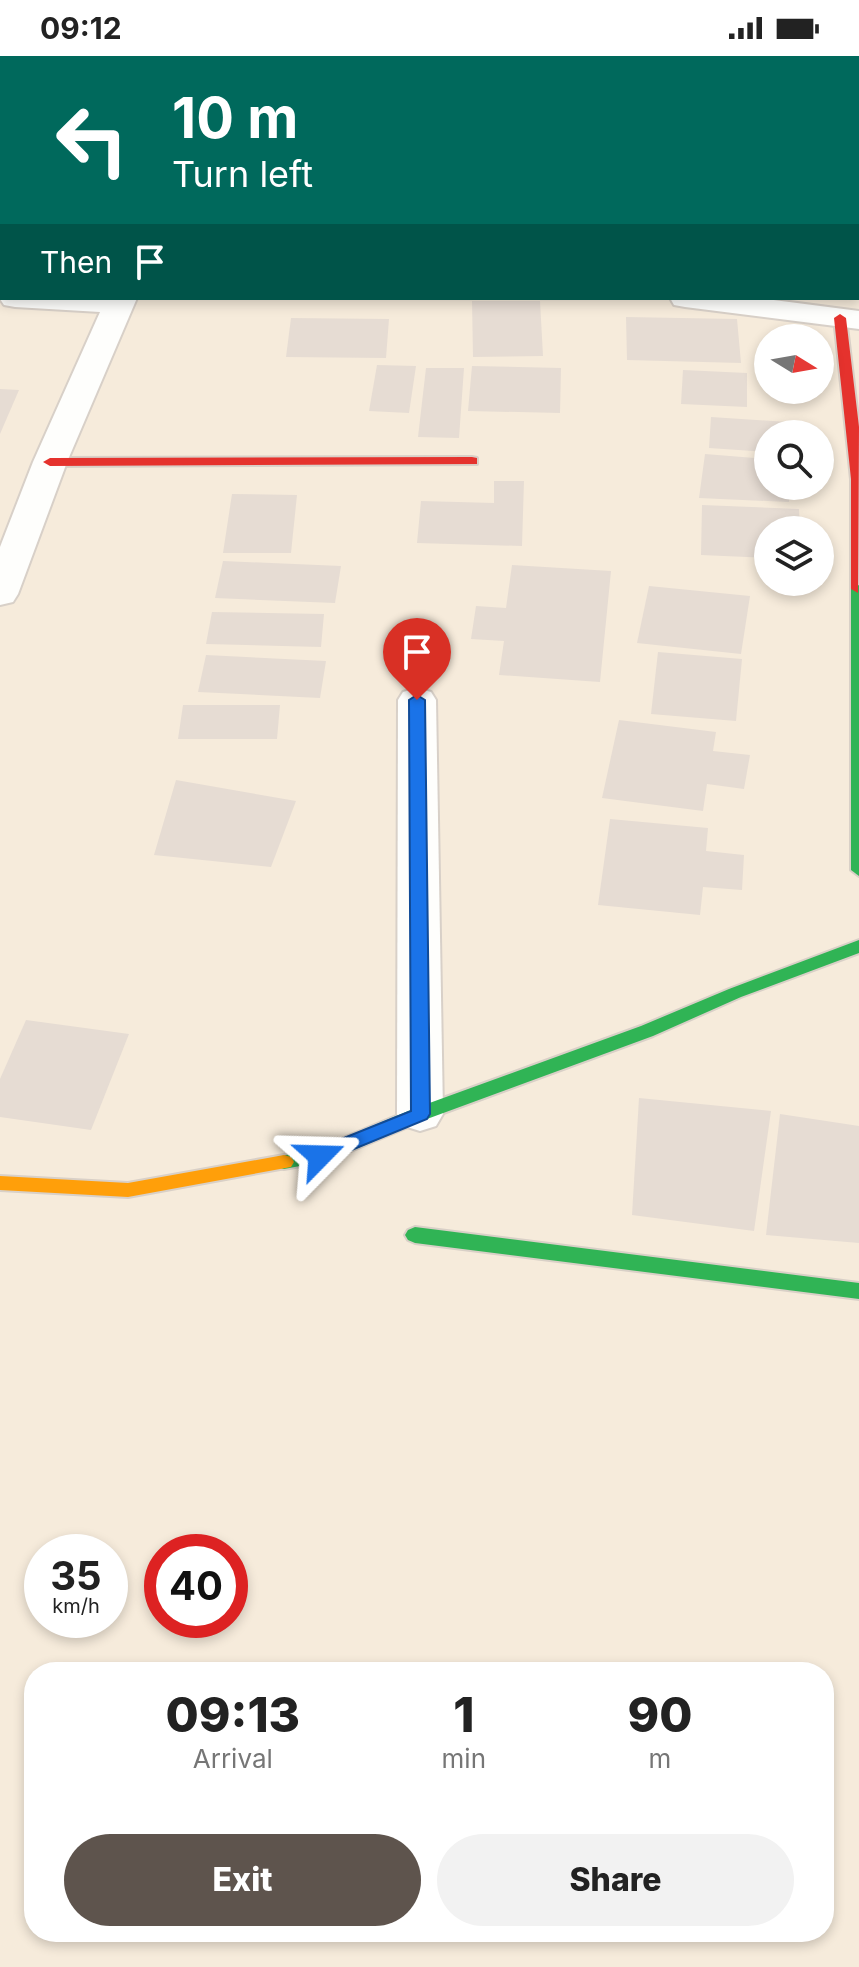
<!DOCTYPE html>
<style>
:root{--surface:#fff;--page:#f2f2f2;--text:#222;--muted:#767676;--accent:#5e544d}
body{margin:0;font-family:Inter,sans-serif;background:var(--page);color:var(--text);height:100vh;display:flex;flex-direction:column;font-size:30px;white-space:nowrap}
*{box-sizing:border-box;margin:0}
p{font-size:26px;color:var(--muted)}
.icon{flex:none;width:44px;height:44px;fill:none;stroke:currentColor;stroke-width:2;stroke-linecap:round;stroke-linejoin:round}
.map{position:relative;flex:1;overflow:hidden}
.details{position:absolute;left:24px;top:1606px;width:810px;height:280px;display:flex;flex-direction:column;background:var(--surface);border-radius:32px;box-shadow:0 4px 12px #0003}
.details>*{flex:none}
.top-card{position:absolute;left:0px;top:0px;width:860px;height:244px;box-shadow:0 4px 12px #0003;background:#00695c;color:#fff;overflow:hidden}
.needle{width:52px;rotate:101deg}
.buttons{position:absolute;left:754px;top:268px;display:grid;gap:16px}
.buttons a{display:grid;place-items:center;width:80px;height:80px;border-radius:50%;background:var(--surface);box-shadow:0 4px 12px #0003;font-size:40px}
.speed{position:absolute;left:24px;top:1478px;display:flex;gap:16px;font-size:40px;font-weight:700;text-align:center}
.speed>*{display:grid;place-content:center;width:104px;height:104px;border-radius:50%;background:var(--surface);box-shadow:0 4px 12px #0003;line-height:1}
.speed small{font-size:20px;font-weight:400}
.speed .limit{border:12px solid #d22;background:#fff;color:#111}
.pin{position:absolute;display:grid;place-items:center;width:68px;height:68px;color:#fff;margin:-82px -34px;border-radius:50% 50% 50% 0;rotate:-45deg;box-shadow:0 0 8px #0007}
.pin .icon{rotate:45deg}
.me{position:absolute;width:88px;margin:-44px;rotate:68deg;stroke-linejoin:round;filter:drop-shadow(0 0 6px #0008)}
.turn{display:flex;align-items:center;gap:28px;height:168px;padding:0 40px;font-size:36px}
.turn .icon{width:104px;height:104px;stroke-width:2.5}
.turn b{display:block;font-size:56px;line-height:68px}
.then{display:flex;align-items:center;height:76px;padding:0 40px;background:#0003;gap:16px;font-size:30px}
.eta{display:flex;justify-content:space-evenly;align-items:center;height:136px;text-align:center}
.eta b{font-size:48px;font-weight:800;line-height:56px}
.primary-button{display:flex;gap:16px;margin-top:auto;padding:16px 40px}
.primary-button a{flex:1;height:92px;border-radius:48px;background:var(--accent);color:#fff;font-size:32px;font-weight:800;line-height:92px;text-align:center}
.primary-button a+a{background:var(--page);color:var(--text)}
.status{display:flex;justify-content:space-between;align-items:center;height:56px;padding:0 40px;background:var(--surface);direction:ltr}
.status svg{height:22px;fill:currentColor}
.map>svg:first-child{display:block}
.residential{fill:#f6ebdb;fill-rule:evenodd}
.building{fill:#e6dcd3}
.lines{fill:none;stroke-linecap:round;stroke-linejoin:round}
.street-casing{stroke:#d8d0c8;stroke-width:4}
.fast-casing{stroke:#d9d0c7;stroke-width:4}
.slow-casing{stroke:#d9d0c7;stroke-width:4}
.jam-casing{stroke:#d9d0c7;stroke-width:4}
.street{fill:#fefefc;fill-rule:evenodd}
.fast{fill:#30b455;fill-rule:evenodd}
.slow{fill:#ff9f0a;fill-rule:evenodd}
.jam{fill:#e5322d;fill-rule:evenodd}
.route{fill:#1a73e8;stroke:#114b97;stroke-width:2}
</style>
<div class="status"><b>09:12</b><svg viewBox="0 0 49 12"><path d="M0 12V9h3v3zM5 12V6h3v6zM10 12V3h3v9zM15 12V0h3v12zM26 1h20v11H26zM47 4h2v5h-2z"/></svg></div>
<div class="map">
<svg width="859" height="1911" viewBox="0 0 859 1911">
<rect width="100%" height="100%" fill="#f9f5ec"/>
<path class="residential" d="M0 0H859V1911H0ZM2 2H858V242H2ZM768 282H820V334H768ZM768 378H820V430H768ZM768 474H820V526H768ZM42 1496H110V1564H42ZM162 1496H230V1564H162ZM34 1616H824V1876H34Z"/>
<g class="building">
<polygon points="472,245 540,245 543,300 473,301"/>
<polygon points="626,261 737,263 741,307 627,304"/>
<polygon points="291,262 389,263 386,302 286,301"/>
<polygon points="377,309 416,310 409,357 369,355"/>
<polygon points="472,310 561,312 560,357 468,355"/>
<polygon points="426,312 464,312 459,382 418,381"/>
<polygon points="683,314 747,317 747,351 681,348"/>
<polygon points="0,333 19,334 0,378"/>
<polygon points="711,361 787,366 787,378 768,378 768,396 709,392"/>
<polygon points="705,398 768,403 768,430 790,430 789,446 699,442"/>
<polygon points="494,425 524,425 522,490 417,487 421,445 494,447"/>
<polygon points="232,438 297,439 291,497 223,497"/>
<polygon points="702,449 799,453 800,474 768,474 768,502 701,499"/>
<polygon points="223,505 341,510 335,547 215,542"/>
<polygon points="512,509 611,515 600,626 499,619 504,585 471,583 476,550 506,552"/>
<polygon points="649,530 750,540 741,598 637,587"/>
<polygon points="212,556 324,558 321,591 206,588"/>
<polygon points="658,596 742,603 736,665 651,658"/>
<polygon points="206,599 326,605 320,642 198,636"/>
<polygon points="183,649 280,649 277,683 178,683"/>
<polygon points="619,664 716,676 713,695 750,699 744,733 707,728 703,755 602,742"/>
<polygon points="176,724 296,745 271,811 154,799"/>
<polygon points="610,763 708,772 706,795 744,799 742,834 703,831 700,859 598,849"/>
<polygon points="26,964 129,978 91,1074 0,1061 0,1023"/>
<polygon points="639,1042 771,1055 754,1175 632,1159"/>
<polygon points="780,1058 859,1070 859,1187 766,1179"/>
</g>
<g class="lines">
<defs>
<g id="street">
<rect x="858" y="67" width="1" height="16"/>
<polygon points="2,238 2,242 137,242 67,406 18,538 13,546 0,549 0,491 33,406 100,256 15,251 4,249 0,243"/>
<polygon points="670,242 759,242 859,255 859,273 685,251 674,249"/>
<polygon points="417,632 431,636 436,644 443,1058 436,1070 420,1075 404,1070 397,1058 398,644 403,636"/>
</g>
<g id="fast">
<polygon points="859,529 859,820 851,814 851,533"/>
<polygon points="859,884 859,897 741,941 653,980 427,1063 327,1105 284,1113 277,1111 274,1106 277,1101 317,1093 413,1053 641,970 729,933"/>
<polygon points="415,1171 859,1227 859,1243 415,1187 408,1184 405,1179 408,1174"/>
</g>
<polygon id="slow" points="284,1099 291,1101 294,1106 291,1111 128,1141 0,1134 0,1120 128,1127"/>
<g id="jam">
<polygon points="840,258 846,262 859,371 858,537 851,533 851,423 834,262"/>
<polygon points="472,401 477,402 477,408 50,410 43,406 50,402"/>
</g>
</defs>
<use href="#street" class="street-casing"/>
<use href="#fast" class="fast-casing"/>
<use href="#slow" class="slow-casing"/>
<use href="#jam" class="jam-casing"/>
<use href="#street" class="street"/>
<use href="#fast" class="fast"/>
<use href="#slow" class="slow"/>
<use href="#jam" class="jam"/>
</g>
<polygon class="route" points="417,639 425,644 430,1058 427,1063 320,1107 314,1105 311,1100 314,1094 411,1055 409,644"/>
</svg>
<div class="buttons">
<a><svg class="needle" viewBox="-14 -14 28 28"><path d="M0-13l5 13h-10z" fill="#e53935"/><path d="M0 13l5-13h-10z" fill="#767676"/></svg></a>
<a><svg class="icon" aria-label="search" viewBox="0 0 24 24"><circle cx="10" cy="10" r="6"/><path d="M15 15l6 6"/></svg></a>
<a><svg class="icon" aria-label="layers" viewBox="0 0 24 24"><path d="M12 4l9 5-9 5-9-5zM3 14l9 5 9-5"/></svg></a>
</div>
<div class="speed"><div>35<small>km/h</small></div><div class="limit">40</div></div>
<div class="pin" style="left:417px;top:644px;background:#d93025"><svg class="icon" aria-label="arrive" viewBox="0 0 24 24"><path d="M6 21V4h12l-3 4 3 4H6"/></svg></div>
<svg class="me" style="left:320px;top:1100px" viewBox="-20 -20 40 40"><path d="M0-17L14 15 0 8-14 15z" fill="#1a73e8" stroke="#fff" stroke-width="4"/></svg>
<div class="top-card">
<div class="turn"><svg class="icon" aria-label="left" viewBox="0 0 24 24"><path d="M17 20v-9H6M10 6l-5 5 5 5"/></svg><div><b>10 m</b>Turn left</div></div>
<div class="then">Then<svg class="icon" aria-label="arrive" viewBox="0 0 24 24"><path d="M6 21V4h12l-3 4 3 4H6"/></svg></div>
</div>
<section class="details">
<div class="eta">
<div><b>09:13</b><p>Arrival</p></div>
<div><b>1</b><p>min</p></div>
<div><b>90</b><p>m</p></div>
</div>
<div class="primary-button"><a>Exit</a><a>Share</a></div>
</section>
</div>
